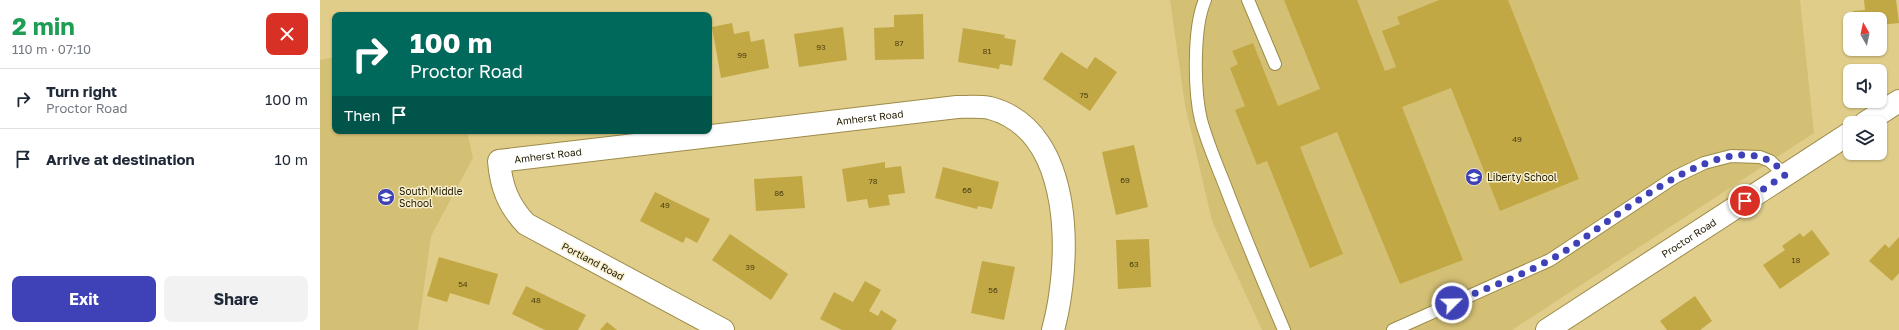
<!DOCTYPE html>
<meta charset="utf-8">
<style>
:root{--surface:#fff;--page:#f2f2f3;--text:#1f2937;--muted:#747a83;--line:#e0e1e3;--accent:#3f42b7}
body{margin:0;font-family:"Golos Text",sans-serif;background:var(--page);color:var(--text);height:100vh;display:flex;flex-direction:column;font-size:15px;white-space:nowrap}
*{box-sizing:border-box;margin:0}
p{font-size:13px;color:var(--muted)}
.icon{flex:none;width:22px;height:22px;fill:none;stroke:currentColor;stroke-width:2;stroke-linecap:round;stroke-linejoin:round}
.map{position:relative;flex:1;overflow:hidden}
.side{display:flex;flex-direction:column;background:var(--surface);width:320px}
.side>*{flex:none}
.top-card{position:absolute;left:12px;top:12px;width:380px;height:122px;border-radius:8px;box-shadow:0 1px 3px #0004;background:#00695c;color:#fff;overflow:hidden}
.needle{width:26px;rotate:351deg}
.controls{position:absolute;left:1523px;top:12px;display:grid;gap:8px}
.controls a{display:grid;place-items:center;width:44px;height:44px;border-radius:8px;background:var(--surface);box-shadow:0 1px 3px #0004;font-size:20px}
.pin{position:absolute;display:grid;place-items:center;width:34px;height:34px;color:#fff;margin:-17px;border:2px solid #fff;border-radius:50%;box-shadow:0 1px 4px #0007}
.me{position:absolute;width:44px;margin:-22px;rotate:67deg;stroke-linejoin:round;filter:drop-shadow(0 0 3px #0008)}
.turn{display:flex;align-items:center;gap:14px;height:84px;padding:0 12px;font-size:18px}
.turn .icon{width:52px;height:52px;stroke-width:2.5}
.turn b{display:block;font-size:28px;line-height:34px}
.then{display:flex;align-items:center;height:38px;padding:0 12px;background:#0003;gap:8px;font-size:15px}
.round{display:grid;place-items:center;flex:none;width:42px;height:42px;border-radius:8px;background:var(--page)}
.summary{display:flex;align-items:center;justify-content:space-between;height:68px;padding:0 12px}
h1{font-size:24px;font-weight:700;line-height:30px;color:#1e9e55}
.action{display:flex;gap:8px;margin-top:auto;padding:8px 12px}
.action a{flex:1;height:46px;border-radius:8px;background:var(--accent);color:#fff;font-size:16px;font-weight:700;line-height:46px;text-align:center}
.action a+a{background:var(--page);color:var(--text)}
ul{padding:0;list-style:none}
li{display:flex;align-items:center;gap:12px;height:60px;padding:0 12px;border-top:1px solid var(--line)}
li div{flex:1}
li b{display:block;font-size:15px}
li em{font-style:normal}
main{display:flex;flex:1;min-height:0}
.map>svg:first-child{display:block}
.built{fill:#d4c074}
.building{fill:#c1a844}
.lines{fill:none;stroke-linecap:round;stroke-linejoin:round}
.service-casing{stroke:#9c8b49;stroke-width:14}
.minor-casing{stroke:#9c8b49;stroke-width:24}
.service{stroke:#fff;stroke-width:12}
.minor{stroke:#fff;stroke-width:22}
.route{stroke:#3f42b7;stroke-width:7;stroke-dasharray:0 12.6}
.labels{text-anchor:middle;stroke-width:3;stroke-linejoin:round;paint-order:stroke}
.number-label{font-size:8px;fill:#483d11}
.street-label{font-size:10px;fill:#1f1900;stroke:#f7eecd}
.poi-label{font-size:10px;fill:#1f1900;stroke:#f7eecd;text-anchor:start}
</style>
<main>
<section class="side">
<div class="summary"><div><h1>2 min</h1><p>110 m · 07:10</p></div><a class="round" style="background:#d93025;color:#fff"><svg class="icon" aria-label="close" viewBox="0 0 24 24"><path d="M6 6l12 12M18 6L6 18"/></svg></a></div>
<ul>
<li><svg class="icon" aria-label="right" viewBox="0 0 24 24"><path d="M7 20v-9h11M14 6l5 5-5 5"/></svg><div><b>Turn right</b><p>Proctor Road</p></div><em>100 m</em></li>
<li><svg class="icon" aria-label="arrive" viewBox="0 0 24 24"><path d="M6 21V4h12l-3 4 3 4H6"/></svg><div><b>Arrive at destination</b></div><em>10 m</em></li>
</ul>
<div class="action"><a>Exit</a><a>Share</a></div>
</section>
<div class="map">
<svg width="1579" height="330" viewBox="0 0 1579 330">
<rect width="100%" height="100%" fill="#dfcd89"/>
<g class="built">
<polygon points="850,0 1480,0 1494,133 1192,330 942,330 892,221 865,105"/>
<polygon points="15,57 15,131 147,131 153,158 111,236 98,330 0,330 0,60"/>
</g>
<g class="building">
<polygon points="964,0 1037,0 1065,71 1076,67 1062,31 1080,24 1077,17 1119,0 1188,0 1259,179 1180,211 1131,88 1082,107 1143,260 1080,284 1017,132 980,147 1023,254 990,268 947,161 937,165 915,110 925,106 910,68 918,64 912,51 933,43 958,106 1000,89"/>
<polygon points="1544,0 1576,0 1579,23 1560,25 1560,19 1534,19 1533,11 1545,10"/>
<polygon points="603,14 604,59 555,60 554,28 574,27 574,15"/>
<polygon points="412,23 414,34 429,31 431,42 444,39 449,68 401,78 392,27"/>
<polygon points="523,27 527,60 479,67 474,34"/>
<polygon points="643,28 685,35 684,38 696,40 692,66 680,64 679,69 638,62"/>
<polygon points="741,52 767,69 775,57 797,72 770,111 723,79"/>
<polygon points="814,145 828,207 796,215 782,152"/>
<polygon points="565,162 565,168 581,166 585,193 568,195 570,205 549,208 547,199 527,202 522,169"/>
<polygon points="623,167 679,182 672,209 658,206 657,209 615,198"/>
<polygon points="482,176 485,208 436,211 434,179"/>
<polygon points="335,192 390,219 377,243 366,237 363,243 320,221"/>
<polygon points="1492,230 1510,254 1460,289 1443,265 1465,250 1462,246 1480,233 1483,237"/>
<polygon points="410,234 468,274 451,300 392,260"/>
<polygon points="1579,237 1579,273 1572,281 1549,261 1565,244 1569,248"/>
<polygon points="829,239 831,287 798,289 796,240"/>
<polygon points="119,257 178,274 169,305 130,293 127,302 107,296"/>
<polygon points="662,261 695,267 684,320 651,313"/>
<polygon points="545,281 561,290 549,311 558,316 561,310 577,320 571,330 522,330 500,319 514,292 533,302"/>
<polygon points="206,286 266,315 258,330 225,330 192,314"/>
<polygon points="1375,296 1392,321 1380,330 1347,330 1340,321"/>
<polygon points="287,322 297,330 280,330"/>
</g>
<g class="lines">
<defs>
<g id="service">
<path d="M885 0C873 27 874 91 881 120 887 142 896 163 904 183 923 233 943 281 964 330"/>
<polyline points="928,0 955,64"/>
<polyline points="1073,330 1230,260 1355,177 1384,163 1411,156 1440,157 1450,161 1465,175"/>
</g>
<g id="minor">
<polyline points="1545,123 1579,101"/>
<path id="s1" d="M403 330 206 224C188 205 181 186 179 161L637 107C648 107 660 106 670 108 756 131 751 264 733 330"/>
<path id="s2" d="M1227 330 1530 133"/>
</g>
</defs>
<use href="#service" class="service-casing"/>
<use href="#minor" class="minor-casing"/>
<use href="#service" class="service"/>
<use href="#minor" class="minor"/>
</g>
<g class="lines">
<path class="route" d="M1132 303C1167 288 1204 275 1237 256 1285 228 1393 130 1450 161 1456 164 1461 170 1465 175L1425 201"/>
</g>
<defs>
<symbol id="school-disc" viewBox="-11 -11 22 22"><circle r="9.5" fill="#3f42b7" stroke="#f7eecd"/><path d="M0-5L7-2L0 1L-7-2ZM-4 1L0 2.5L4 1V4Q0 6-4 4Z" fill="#fff"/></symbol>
</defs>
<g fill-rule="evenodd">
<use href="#school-disc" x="1144" y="167" width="20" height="20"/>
<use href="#school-disc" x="56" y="187" width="20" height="20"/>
</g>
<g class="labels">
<g class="number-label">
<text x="579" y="46">87</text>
<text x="501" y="50">93</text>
<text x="667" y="54">81</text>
<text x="422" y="58">99</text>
<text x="764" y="98">75</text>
<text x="1197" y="142">49</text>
<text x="805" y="183">69</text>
<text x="553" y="184">78</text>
<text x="647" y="193">66</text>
<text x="459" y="196">86</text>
<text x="345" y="208">49</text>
<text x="1476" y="263">18</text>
<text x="814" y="267">63</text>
<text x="430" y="270">39</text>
<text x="143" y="287">54</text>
<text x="673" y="293">56</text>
<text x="216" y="303">48</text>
</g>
<g class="street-label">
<text dy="4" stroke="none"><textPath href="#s1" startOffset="667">Amherst Road</textPath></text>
<text dy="4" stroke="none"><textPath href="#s1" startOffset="343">Amherst Road</textPath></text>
<text dy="4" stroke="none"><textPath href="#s2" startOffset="169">Proctor Road</textPath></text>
<text transform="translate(273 261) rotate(28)" y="4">Portland Road</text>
</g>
<g class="poi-label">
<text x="1167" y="181">Liberty School</text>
<text x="79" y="195">South Middle<tspan x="79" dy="12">School</tspan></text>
</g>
</g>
</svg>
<div class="controls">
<a><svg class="needle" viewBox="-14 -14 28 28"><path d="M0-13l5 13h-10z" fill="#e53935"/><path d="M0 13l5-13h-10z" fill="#747a83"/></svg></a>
<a><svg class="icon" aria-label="sound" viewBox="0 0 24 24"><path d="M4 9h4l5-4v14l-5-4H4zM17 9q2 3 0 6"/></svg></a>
<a><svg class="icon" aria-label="layers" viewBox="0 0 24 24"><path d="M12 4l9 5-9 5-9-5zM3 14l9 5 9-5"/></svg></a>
</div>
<div class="pin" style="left:1425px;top:201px;background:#d93025"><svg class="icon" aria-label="arrive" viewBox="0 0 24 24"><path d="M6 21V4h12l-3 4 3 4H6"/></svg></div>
<svg class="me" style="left:1132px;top:303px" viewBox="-20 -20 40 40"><circle r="17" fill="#3f42b7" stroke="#fff" stroke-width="3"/><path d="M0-11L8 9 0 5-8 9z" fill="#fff"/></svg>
<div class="top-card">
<div class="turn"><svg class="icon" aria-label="right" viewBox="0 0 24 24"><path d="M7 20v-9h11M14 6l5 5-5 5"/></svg><div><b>100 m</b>Proctor Road</div></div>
<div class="then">Then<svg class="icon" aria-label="arrive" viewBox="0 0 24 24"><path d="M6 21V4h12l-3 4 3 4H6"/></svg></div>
</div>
</div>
</main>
